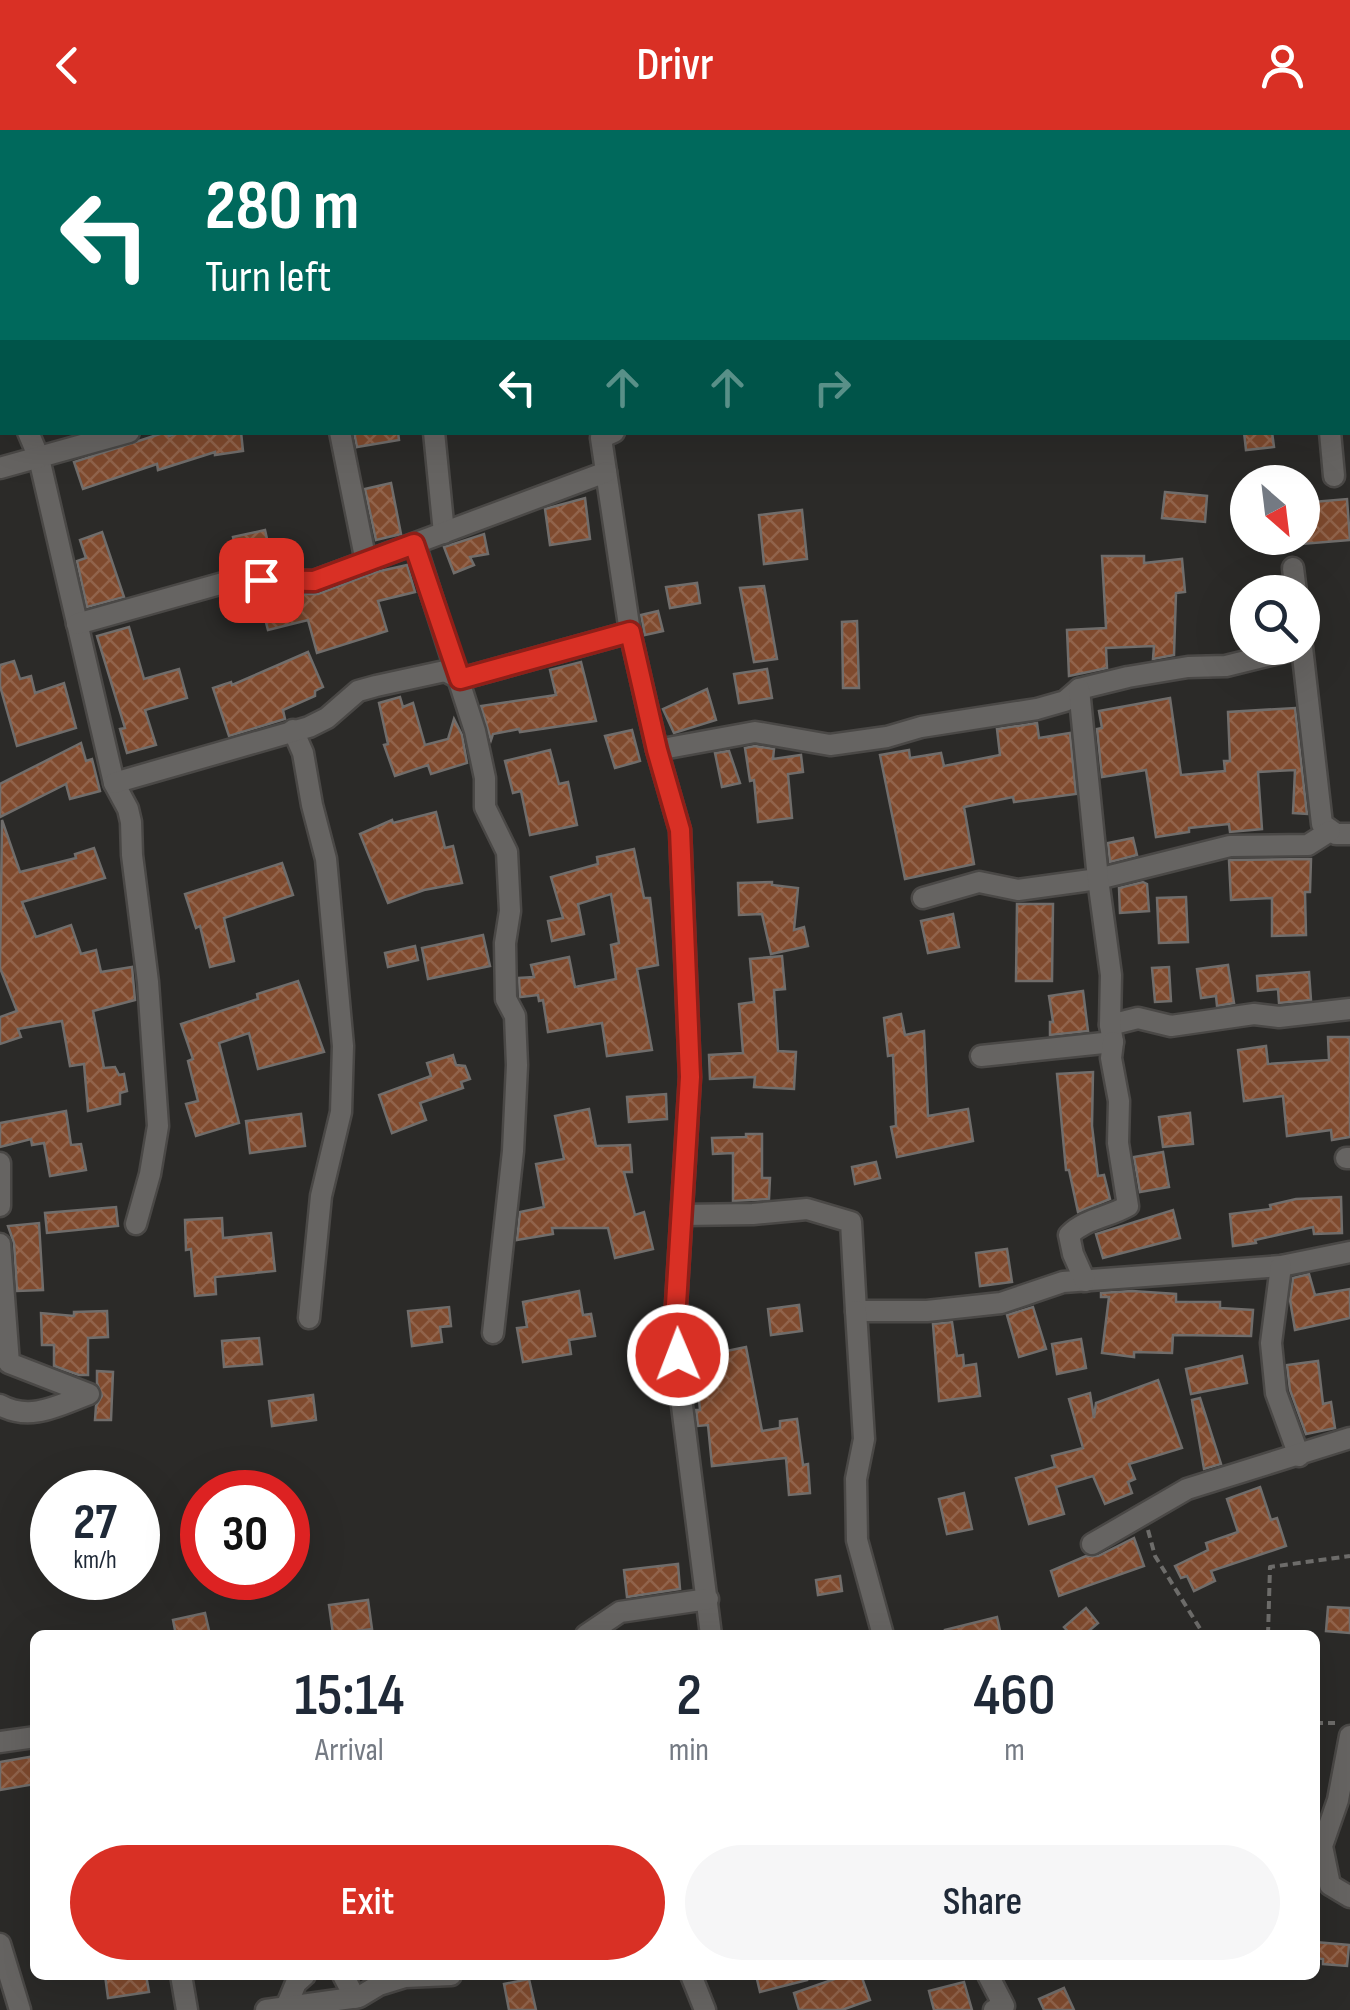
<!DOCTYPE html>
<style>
:root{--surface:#fff;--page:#f6f6f7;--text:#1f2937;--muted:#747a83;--accent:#d93025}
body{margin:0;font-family:"Sofia Sans Condensed",sans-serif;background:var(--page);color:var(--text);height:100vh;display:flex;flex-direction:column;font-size:38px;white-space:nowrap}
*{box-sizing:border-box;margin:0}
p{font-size:32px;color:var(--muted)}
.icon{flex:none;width:55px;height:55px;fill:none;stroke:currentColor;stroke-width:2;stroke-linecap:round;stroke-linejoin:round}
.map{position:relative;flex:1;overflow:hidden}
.side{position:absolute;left:30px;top:1500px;width:1290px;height:350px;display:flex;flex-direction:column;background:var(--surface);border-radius:15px;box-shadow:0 10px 40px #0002}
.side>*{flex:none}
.top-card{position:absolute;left:0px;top:0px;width:1350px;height:305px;box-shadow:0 10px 40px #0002;background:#00695c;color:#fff;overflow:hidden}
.needle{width:65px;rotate:152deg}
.controls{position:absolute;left:1230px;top:335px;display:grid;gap:20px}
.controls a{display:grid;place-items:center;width:90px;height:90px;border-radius:50%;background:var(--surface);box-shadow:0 10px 40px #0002;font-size:50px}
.speed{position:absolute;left:30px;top:1340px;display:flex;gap:20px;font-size:50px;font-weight:700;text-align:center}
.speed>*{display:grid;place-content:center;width:130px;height:130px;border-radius:50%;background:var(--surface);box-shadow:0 10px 40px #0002;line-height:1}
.speed small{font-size:25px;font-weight:400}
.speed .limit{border:15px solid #d22;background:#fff;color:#111}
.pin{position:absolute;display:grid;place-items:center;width:85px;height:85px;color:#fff;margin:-42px;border-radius:20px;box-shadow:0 5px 15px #0006}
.me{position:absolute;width:110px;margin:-55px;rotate:359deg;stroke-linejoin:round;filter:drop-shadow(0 0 8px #0008)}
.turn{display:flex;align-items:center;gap:35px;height:210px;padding:0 40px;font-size:45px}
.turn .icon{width:130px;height:130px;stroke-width:2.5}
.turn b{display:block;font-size:70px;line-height:85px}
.lanes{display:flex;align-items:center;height:95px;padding:0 40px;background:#0003;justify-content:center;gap:50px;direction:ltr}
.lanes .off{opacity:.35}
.eta{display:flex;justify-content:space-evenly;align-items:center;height:170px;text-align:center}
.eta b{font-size:60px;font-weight:600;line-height:70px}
.primary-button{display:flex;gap:20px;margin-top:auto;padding:20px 40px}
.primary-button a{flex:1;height:115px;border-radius:60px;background:var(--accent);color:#fff;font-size:40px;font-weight:600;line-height:115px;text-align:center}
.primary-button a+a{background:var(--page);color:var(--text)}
header{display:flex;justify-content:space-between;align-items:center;height:130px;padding:0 40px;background:var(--accent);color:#fff;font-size:45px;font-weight:600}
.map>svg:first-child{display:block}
.building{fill:url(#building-cross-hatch);stroke:#706d6b;stroke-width:2.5}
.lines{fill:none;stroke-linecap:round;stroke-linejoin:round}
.street-casing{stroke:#4a4846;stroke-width:25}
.path{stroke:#6d6c6a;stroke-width:4;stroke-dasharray:8 5;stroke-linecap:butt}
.street{stroke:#666462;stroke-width:20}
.route-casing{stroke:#8d1f18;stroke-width:25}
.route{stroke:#d93025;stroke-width:18}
</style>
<header><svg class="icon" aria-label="back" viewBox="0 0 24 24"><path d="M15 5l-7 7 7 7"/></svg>Drivr<svg class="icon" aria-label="person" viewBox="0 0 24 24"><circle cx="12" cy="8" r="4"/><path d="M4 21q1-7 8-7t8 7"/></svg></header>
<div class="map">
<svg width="1350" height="1880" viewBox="0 0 1350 1880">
<defs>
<pattern id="building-cross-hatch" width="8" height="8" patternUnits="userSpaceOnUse" patternTransform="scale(2.5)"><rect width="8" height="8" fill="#7f4a2e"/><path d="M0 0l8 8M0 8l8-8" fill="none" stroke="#91644c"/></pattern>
</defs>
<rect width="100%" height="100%" fill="#2b2a28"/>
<g class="building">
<polygon points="166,302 169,306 181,302 241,302 243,321 215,325 215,322 158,340 157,334 83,359 74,332"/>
<polygon points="354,302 398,302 399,310 357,317"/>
<polygon points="1244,302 1272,302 1274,317 1246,320"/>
<polygon points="391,353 401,404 376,410 365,359"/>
<polygon points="1165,362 1207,366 1205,392 1162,388"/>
<polygon points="585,368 590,409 550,415 545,379"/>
<polygon points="1347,369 1350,410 1302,414 1302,373"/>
<polygon points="802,380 807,429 764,434 759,385"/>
<polygon points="265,400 272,431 240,436 233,407"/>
<polygon points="102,402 124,467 87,477 77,431 86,428 80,410"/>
<polygon points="484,404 488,424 470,427 474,435 454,443 444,417"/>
<polygon points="1102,426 1144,426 1144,433 1182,429 1185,462 1176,463 1174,525 1153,529 1154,516 1106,518 1107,538 1069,546 1067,500 1106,498"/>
<polygon points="407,435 415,462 378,471 387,501 317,523 308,490 268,500 260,470 280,464 318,464 376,442"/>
<polygon points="697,453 700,473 670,478 666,457"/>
<polygon points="764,456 777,529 754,532 740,458"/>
<polygon points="658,481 663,501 645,505 641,485"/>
<polygon points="857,491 859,558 843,558 842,492"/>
<polygon points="129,497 144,549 179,539 187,568 145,580 156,615 127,623 120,599 125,598 97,506"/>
<polygon points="308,522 323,557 315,561 315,566 283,580 285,589 229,606 213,558 231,552 232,555"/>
<polygon points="14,531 20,549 31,546 35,563 64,553 76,598 17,616 0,556 0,535"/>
<polygon points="581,532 596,591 520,602 519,599 493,604 491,610 481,576 556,565 550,540"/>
<polygon points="767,539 772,568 739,573 734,544"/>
<polygon points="707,559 716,590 674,603 663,579"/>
<polygon points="400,567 403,577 413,573 425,615 448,609 454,589 462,605 467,633 431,644 428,635 395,646 384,615 388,614 379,573"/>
<polygon points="1170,568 1181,645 1225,641 1224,631 1230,631 1228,582 1295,578 1307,684 1293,683 1295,640 1258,642 1262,699 1230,702 1229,694 1189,698 1189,702 1156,707 1146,640 1102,647 1097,599 1102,598 1099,581"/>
<polygon points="1037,593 1039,608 1070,603 1076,664 1014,672 1013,667 964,677 974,734 905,749 880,625 909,620 910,628 941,623 944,636 1000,625 997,599"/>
<polygon points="632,600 640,631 615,638 605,606"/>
<polygon points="81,613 86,631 92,629 100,661 70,669 66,654 0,687 0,654"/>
<polygon points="755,616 774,619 773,629 801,625 803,642 788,644 792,688 758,692 754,650 750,651 745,618"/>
<polygon points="550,620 559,654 568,652 577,695 530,705 521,661 513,663 505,631"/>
<polygon points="729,621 740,653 722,657 715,623"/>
<polygon points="436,682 445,718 453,716 462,753 424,760 388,773 360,704 392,690 393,693"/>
<polygon points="2,690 20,742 76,728 75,724 94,718 105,748 22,772 36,807 71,795 81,824 96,820 101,842 132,837 135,870 93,881 104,938 115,937 119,945 124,944 127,961 120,963 120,974 88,981 84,934 70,936 62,891 18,899 21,907 0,914 0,887 17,881 0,838"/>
<polygon points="1133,708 1137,725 1110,732 1108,713"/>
<polygon points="634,719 644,768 650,768 658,835 637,839 652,920 607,926 602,893 548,902 543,870 539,871 538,865 520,867 519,848 534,847 531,835 569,827 575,857 616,849 611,815 619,813 611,764 578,774 584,804 552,811 548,791 563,788 551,747 598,734 597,727"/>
<polygon points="1311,729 1310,762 1305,762 1306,805 1272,806 1272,768 1231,770 1229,730"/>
<polygon points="282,733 293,765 224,788 234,831 210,837 200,796 196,798 185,764"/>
<polygon points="772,752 772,755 798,758 794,800 804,797 808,816 771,824 762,784 739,785 738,753"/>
<polygon points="1143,752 1147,754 1149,781 1120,783 1119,758"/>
<polygon points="1186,767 1188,812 1159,813 1157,768"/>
<polygon points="1017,774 1053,774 1052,851 1016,851"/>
<polygon points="953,784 959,817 928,823 921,791"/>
<polygon points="483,805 490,836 428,849 422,818"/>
<polygon points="415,816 418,830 388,837 385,823"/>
<polygon points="782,826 785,859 774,860 778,921 796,922 794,959 754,957 755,947 710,949 709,925 743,923 739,874 754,872 750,829"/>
<polygon points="1228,835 1234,873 1217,876 1216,866 1201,868 1197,839"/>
<polygon points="1169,837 1171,871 1155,872 1152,838"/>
<polygon points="1309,842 1311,870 1279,873 1278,859 1258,861 1257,846"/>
<polygon points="298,851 324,922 258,939 249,903 219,913 239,993 196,1006 186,974 198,971 188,931 193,929 181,894 258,869 257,864"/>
<polygon points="1083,861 1088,901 1050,905 1050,892 1053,892 1049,866"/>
<polygon points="901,884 905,905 924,901 928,986 968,979 973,1011 897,1027 891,997 896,996 893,925 888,926 884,888"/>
<polygon points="1328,907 1350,907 1350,1007 1332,1010 1331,1000 1287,1006 1283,966 1244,971 1238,920 1266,916 1268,934 1329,930"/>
<polygon points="453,925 456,935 465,936 470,949 461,952 463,958 420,973 426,990 392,1003 379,965 431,946 427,933"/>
<polygon points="1093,942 1092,996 1098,1046 1104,1045 1110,1069 1078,1082 1069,1040 1066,1040 1057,944"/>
<polygon points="666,964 667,989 629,992 627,967"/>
<polygon points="589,979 596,1016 630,1015 632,1042 624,1042 635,1085 644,1082 653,1119 615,1128 608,1098 552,1098 553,1104 517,1110 520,1082 544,1077 536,1034 564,1029 555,986"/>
<polygon points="66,981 71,1015 81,1014 86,1040 50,1046 44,1013 32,1015 31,1009 0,1017 0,993"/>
<polygon points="1190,983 1193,1014 1163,1017 1159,987"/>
<polygon points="301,984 305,1016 250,1023 246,991"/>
<polygon points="746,1004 762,1004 762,1048 770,1048 769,1069 733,1071 733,1023 713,1024 712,1008 746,1007"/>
<polygon points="1163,1022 1169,1057 1140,1062 1134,1027"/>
<polygon points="876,1032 880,1048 855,1054 852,1037"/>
<polygon points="1341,1067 1342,1103 1314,1104 1313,1097 1255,1110 1256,1113 1233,1116 1230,1084 1271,1079 1270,1075 1296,1069"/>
<polygon points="116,1077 118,1096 47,1103 45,1083"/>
<polygon points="1173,1080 1180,1108 1103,1128 1096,1104"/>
<polygon points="222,1088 223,1108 271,1103 275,1141 215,1147 216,1164 195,1166 191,1119 186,1120 185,1090"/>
<polygon points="39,1093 43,1160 17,1161 14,1113 8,1096"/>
<polygon points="1007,1119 1012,1152 980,1156 976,1123"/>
<polygon points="1309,1144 1315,1165 1350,1159 1350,1188 1295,1200 1290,1170 1293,1148"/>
<polygon points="579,1161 583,1185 591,1184 595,1206 569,1210 571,1224 523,1232 517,1198 527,1197 523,1172"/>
<polygon points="1132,1161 1176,1164 1176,1172 1220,1172 1220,1178 1253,1180 1251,1206 1173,1205 1172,1223 1134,1222 1134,1227 1102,1223 1109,1167 1101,1167 1101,1163"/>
<polygon points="799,1175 802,1201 771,1205 768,1179"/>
<polygon points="449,1177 451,1196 440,1197 442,1212 412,1216 408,1181"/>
<polygon points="1033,1177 1046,1219 1019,1227 1007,1185"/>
<polygon points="107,1181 108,1207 88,1208 88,1245 79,1245 54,1236 54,1215 42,1215 41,1183 74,1186 74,1182"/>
<polygon points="952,1192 957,1226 963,1225 964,1236 976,1234 980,1266 939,1271 933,1194"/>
<polygon points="259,1208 262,1234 224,1237 222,1211"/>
<polygon points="1081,1209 1086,1238 1057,1244 1052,1214"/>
<polygon points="746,1217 762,1301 780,1298 780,1291 797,1289 803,1335 808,1334 810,1363 789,1365 786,1328 712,1336 708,1295 698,1296 696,1280 700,1280 698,1260 708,1259 702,1226"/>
<polygon points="1242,1226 1247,1253 1191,1264 1186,1239"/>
<polygon points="1318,1231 1323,1274 1331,1272 1335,1298 1306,1304 1290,1260 1287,1235"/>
<polygon points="97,1241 113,1242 111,1290 95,1290 96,1276 102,1266 97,1253"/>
<polygon points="1158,1250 1182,1318 1129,1334 1135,1349 1128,1352 1132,1363 1105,1374 1093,1346 1056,1357 1064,1384 1029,1394 1016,1348 1055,1337 1052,1326 1083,1318 1069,1269 1090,1263 1094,1288 1096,1273"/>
<polygon points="313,1265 316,1290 272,1296 269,1271"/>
<polygon points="1200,1268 1221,1334 1204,1339 1192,1270"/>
<polygon points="1260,1357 1271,1390 1277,1388 1286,1416 1211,1441 1215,1451 1194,1461 1187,1446 1181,1448 1175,1436 1208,1420 1206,1413 1238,1402 1227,1369"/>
<polygon points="964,1363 972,1399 947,1404 939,1369"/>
<polygon points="1134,1408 1144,1436 1059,1466 1051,1441 1086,1426 1098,1426"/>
<polygon points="678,1434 680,1459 627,1467 624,1440"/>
<polygon points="840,1446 842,1461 818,1465 816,1450"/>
<polygon points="368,1470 372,1499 333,1504 329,1475"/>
<polygon points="1328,1477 1350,1478 1350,1503 1326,1501"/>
<polygon points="1086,1478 1098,1493 1084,1505 1071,1505 1064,1497"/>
<polygon points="205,1483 210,1505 176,1505 173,1490"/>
<polygon points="997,1487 1001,1505 946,1505 945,1500"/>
<polygon points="35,1626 35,1654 0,1660 0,1632"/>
<polygon points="1315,1812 1349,1815 1347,1836 1323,1834 1323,1829 1315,1828"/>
<polygon points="105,1845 146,1845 149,1862 108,1868"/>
<polygon points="756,1845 806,1845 807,1850 760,1862"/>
<polygon points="846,1845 861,1845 870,1870 842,1880 799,1880 794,1863"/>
<polygon points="529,1849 536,1880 509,1880 504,1854"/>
<polygon points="964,1852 972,1880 934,1880 929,1861"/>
<polygon points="1064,1858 1074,1880 1044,1880 1039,1869"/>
</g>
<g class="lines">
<defs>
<g id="street">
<polyline points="426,0 427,2"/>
<polyline points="596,0 597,2"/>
<polyline points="965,0 966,2"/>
<polyline points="538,2 554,0"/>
<polyline points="1128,2 1135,0"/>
<polyline points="1348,104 1350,96"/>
<polyline points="1348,127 1350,127"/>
<polyline points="0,234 2,241"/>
<polyline points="28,302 39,328 114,653 128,679 131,692 132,725 148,852 158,996 150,1044 136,1094"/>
<polyline points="340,302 366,432"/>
<polyline points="434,302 444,403"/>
<polyline points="614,302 601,308 630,502 657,620 680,700 690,947 675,1191 680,1260 711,1505"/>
<polyline points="1330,302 1334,346"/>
<polyline points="0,338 129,302"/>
<polyline points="415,414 475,601 485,648 485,677 507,722 510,781 505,813 506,869 515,886 517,935 513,1021 493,1203"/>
<polyline points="1293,438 1296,462"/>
<polyline points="77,494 234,450 314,451 606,342"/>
<polyline points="1302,517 1322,694 1336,704 1350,704"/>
<polyline points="293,600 303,623 312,675 326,729 343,916 341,982 321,1066 309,1188"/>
<polyline points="657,620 755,602 830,615 887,607 921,597 1037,579 1065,571 1079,559 1128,547 1188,537 1226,536 1299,518"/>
<polyline points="114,653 309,597 327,588 358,561 376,556 445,541 460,549 630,502"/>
<polyline points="923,768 979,752 1018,760 1098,749 1230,716 1308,715 1330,701"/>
<polyline points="1110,895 1138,888 1171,896 1254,884 1279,887 1350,879"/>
<polyline points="981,926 1113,912 1110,895 1111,845 1098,749 1079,559"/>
<polyline points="1346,1028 1350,1028"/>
<polyline points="0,1033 0,1076"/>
<polyline points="683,1085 753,1084 807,1079 851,1092 856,1181 927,1181 1001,1173 1063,1152 1281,1136 1350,1122"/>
<path d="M0 1114 9 1233 89 1264C59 1275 31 1292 0 1275"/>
<polyline points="1281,1136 1271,1213 1276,1263 1299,1326"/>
<path d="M1085 1151 1073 1124 1069 1105C1086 1088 1107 1088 1128 1076L1118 1013 1119 971 1111 928 1113 912"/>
<polyline points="856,1181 864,1309 856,1349 857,1410 883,1505"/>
<polyline points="1092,1414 1187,1359 1350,1308"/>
<polyline points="586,1505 620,1482 708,1469"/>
<polyline points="1350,1606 1338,1670 1322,1716 1330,1755 1350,1767"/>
<polyline points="0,1612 35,1607"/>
<polyline points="0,1814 20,1880"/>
<polyline points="181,1845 187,1880"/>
<polyline points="343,1845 355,1868"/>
<polyline points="691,1845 705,1880"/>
<polyline points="988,1845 1004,1876 994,1880"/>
<polyline points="286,1877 296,1853 305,1845"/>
<polyline points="266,1880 359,1867 379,1855 405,1847 451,1845"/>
</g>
</defs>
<use href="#street" class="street-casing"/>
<g class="path">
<polyline points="1148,1400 1155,1426 1204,1505"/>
<polyline points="1268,1505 1270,1437 1350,1426"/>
<polyline points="1315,1593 1335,1593"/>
</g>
<use href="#street" class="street"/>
</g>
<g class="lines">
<defs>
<polyline id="route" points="261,450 314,451 414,414 460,549 630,502 657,620 680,700 690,947 675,1191 678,1225"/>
</defs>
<use href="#route" class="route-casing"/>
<use href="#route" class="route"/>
</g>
</svg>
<div class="controls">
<a><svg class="needle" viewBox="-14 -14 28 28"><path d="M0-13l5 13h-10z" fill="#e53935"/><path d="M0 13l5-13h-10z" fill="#747a83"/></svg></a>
<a><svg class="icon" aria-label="search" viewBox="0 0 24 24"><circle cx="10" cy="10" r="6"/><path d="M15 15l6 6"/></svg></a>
</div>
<div class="speed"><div>27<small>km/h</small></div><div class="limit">30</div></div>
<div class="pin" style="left:261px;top:450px;background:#d93025"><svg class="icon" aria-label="arrive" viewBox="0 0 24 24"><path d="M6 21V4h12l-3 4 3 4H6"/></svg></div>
<svg class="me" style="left:678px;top:1225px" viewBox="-20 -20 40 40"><circle r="17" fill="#d93025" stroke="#fff" stroke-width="3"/><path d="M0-11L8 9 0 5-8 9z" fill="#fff"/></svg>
<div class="top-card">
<div class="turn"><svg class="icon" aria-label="left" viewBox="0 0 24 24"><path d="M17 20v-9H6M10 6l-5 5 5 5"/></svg><div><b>280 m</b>Turn left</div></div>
<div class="lanes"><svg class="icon" aria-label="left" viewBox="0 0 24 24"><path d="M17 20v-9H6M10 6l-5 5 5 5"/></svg><svg class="icon off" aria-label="ahead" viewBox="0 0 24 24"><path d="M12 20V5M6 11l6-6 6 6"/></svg><svg class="icon off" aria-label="ahead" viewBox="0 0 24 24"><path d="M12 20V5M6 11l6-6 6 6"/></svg><svg class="icon off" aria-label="right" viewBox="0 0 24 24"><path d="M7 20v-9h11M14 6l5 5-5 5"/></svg></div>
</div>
<section class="side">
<div class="eta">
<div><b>15:14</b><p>Arrival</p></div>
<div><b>2</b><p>min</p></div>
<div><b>460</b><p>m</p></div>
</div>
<div class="primary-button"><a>Exit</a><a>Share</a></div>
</section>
</div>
